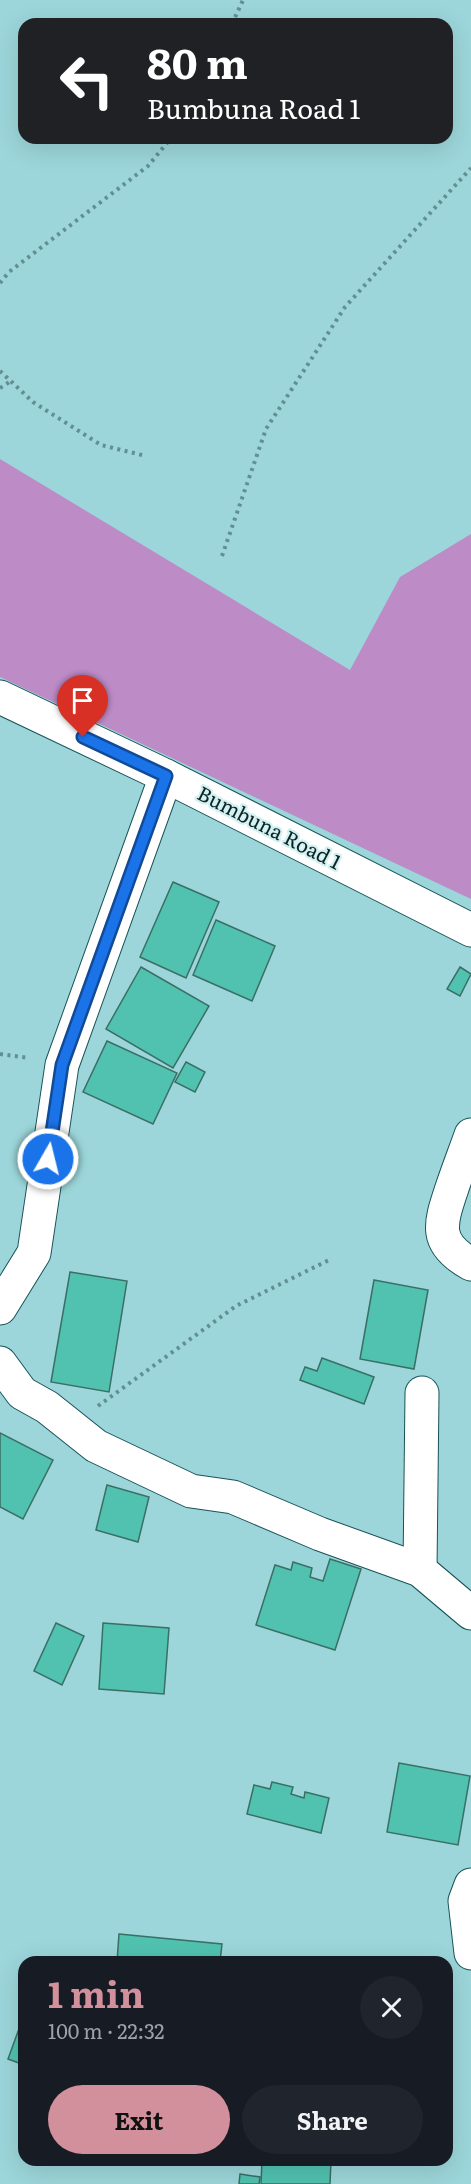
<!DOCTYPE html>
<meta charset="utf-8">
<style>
:root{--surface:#171b24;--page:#20242c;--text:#f1f3f6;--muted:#9ea1a6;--accent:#d2909c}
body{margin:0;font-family:Literata,serif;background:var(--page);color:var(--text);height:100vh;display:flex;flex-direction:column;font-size:22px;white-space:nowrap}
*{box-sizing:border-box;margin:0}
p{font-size:20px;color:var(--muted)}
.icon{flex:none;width:33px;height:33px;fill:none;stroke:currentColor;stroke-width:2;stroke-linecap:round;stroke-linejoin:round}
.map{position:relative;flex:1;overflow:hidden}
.panel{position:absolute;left:18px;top:1956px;width:435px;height:210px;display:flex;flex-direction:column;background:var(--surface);border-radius:18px;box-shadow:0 6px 24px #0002}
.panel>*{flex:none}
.top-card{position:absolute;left:18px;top:18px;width:435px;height:126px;border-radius:18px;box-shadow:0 6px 24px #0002;background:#202124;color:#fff;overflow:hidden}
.pin{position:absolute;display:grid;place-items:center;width:51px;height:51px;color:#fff;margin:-62px -26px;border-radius:50% 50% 50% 0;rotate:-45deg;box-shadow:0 0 6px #0007}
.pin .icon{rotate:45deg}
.me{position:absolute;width:66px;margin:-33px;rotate:8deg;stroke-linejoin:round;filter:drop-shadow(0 0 4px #0008)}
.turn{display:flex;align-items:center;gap:21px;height:126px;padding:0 30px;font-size:27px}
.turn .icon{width:78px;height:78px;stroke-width:2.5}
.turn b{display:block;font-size:42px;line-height:51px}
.round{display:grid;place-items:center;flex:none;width:63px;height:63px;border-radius:32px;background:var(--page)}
.headline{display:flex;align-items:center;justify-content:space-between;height:102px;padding:0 30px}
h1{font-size:36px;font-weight:700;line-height:45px;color:var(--accent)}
.button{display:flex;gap:12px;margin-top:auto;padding:12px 30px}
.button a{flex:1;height:69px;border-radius:36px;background:var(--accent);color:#111;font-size:24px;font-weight:700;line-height:69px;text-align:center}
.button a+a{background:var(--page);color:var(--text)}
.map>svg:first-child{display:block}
.green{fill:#bd8bc6}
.building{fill:#51c2b0;stroke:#3a6f66;stroke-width:1.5}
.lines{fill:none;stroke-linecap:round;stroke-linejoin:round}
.street-casing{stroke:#175357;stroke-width:35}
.secondary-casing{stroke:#175357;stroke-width:35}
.path{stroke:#628f92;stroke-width:4;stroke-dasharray:3 4.5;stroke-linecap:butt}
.street{stroke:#fff;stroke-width:33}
.secondary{stroke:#fff;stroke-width:33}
.route-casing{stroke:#114b97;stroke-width:15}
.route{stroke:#1a73e8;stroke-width:10}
.labels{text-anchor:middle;stroke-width:4.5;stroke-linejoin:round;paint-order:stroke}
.street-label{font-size:20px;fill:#0c2426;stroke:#d4f1f2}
</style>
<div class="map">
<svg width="471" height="2184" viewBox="0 0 471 2184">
<rect width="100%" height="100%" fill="#9cd6da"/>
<polygon class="green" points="0,459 350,670 400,577 471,534 471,899 0,677"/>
<g class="building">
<polygon points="173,882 219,902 186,978 140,957"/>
<polygon points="216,920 275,946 252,1001 193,975"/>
<polygon points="141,967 209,1006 173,1068 106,1029"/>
<polygon points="460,967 471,974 460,996 447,989"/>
<polygon points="107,1041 177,1073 153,1124 83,1092"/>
<polygon points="186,1062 205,1072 195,1092 175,1082"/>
<polygon points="70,1272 127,1281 109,1392 51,1382"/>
<polygon points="374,1280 428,1290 414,1369 360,1359"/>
<polygon points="322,1358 374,1377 364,1404 300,1380 305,1367 317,1371"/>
<polygon points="0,1433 53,1460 23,1519 0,1507"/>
<polygon points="107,1485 149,1497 138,1542 96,1530"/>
<polygon points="330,1559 361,1569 335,1650 256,1625 275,1565 291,1570 293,1562 312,1568 310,1577 323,1581"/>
<polygon points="56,1623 84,1636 62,1685 34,1671"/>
<polygon points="103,1623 169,1628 164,1694 99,1689"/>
<polygon points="399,1763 470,1776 458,1845 387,1832"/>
<polygon points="272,1782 293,1787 291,1794 304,1798 305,1792 329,1798 321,1833 247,1814 254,1785 270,1789"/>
<polygon points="119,1934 222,1944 220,1962 117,1962"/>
<polygon points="24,2015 24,2065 8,2059"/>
<polygon points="262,2160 331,2160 330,2184 261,2184"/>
<polygon points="240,2174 260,2177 259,2184 239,2184"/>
</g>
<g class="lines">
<defs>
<g id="street">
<path d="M471 1135C465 1152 458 1170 452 1188 440 1224 433 1243 471 1264"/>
<polyline points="0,1308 34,1253 62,1065 166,776"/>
<polyline points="0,1363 22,1393 47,1407 96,1446 191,1491 233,1497 320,1534 420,1570 471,1613"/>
<polyline points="420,1570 422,1393"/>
<polyline points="471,1885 465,1901 471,1953"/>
</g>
<polyline id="secondary" points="0,697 166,776 471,930"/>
</defs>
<use href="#street" class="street-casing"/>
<use href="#secondary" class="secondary-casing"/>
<g class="path">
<polyline points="232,24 243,0"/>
<polyline points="0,283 9,272 148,166 171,138"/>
<polyline points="0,371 33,402 101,445 146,456"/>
<polyline points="0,388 11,381"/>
<polyline points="222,556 266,429 345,307 471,168"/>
<polyline points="0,1054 29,1058"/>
<polyline points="98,1406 236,1306 331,1259"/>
</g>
<use href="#street" class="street"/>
<use href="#secondary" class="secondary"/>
</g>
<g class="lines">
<defs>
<polyline id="route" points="48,1159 62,1065 166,776 83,737"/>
</defs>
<use href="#route" class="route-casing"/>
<use href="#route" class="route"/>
</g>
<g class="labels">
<g class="street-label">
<text transform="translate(269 828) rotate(27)" y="7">Bumbuna Road 1</text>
</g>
</g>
</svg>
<div class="pin" style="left:83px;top:737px;background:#d93025"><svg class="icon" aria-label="arrive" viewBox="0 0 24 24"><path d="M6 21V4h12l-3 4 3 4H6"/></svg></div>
<svg class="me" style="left:48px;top:1159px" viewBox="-20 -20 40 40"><circle r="17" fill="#1a73e8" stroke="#fff" stroke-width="3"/><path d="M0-11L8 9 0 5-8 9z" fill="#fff"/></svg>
<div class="top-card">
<div class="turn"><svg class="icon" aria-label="left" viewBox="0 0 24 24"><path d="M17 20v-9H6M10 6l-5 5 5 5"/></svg><div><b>80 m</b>Bumbuna Road 1</div></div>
</div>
<section class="panel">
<div class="headline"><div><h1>1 min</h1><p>100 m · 22:32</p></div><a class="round"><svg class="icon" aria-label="close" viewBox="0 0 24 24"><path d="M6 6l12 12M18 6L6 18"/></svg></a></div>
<div class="button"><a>Exit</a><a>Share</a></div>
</section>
</div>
